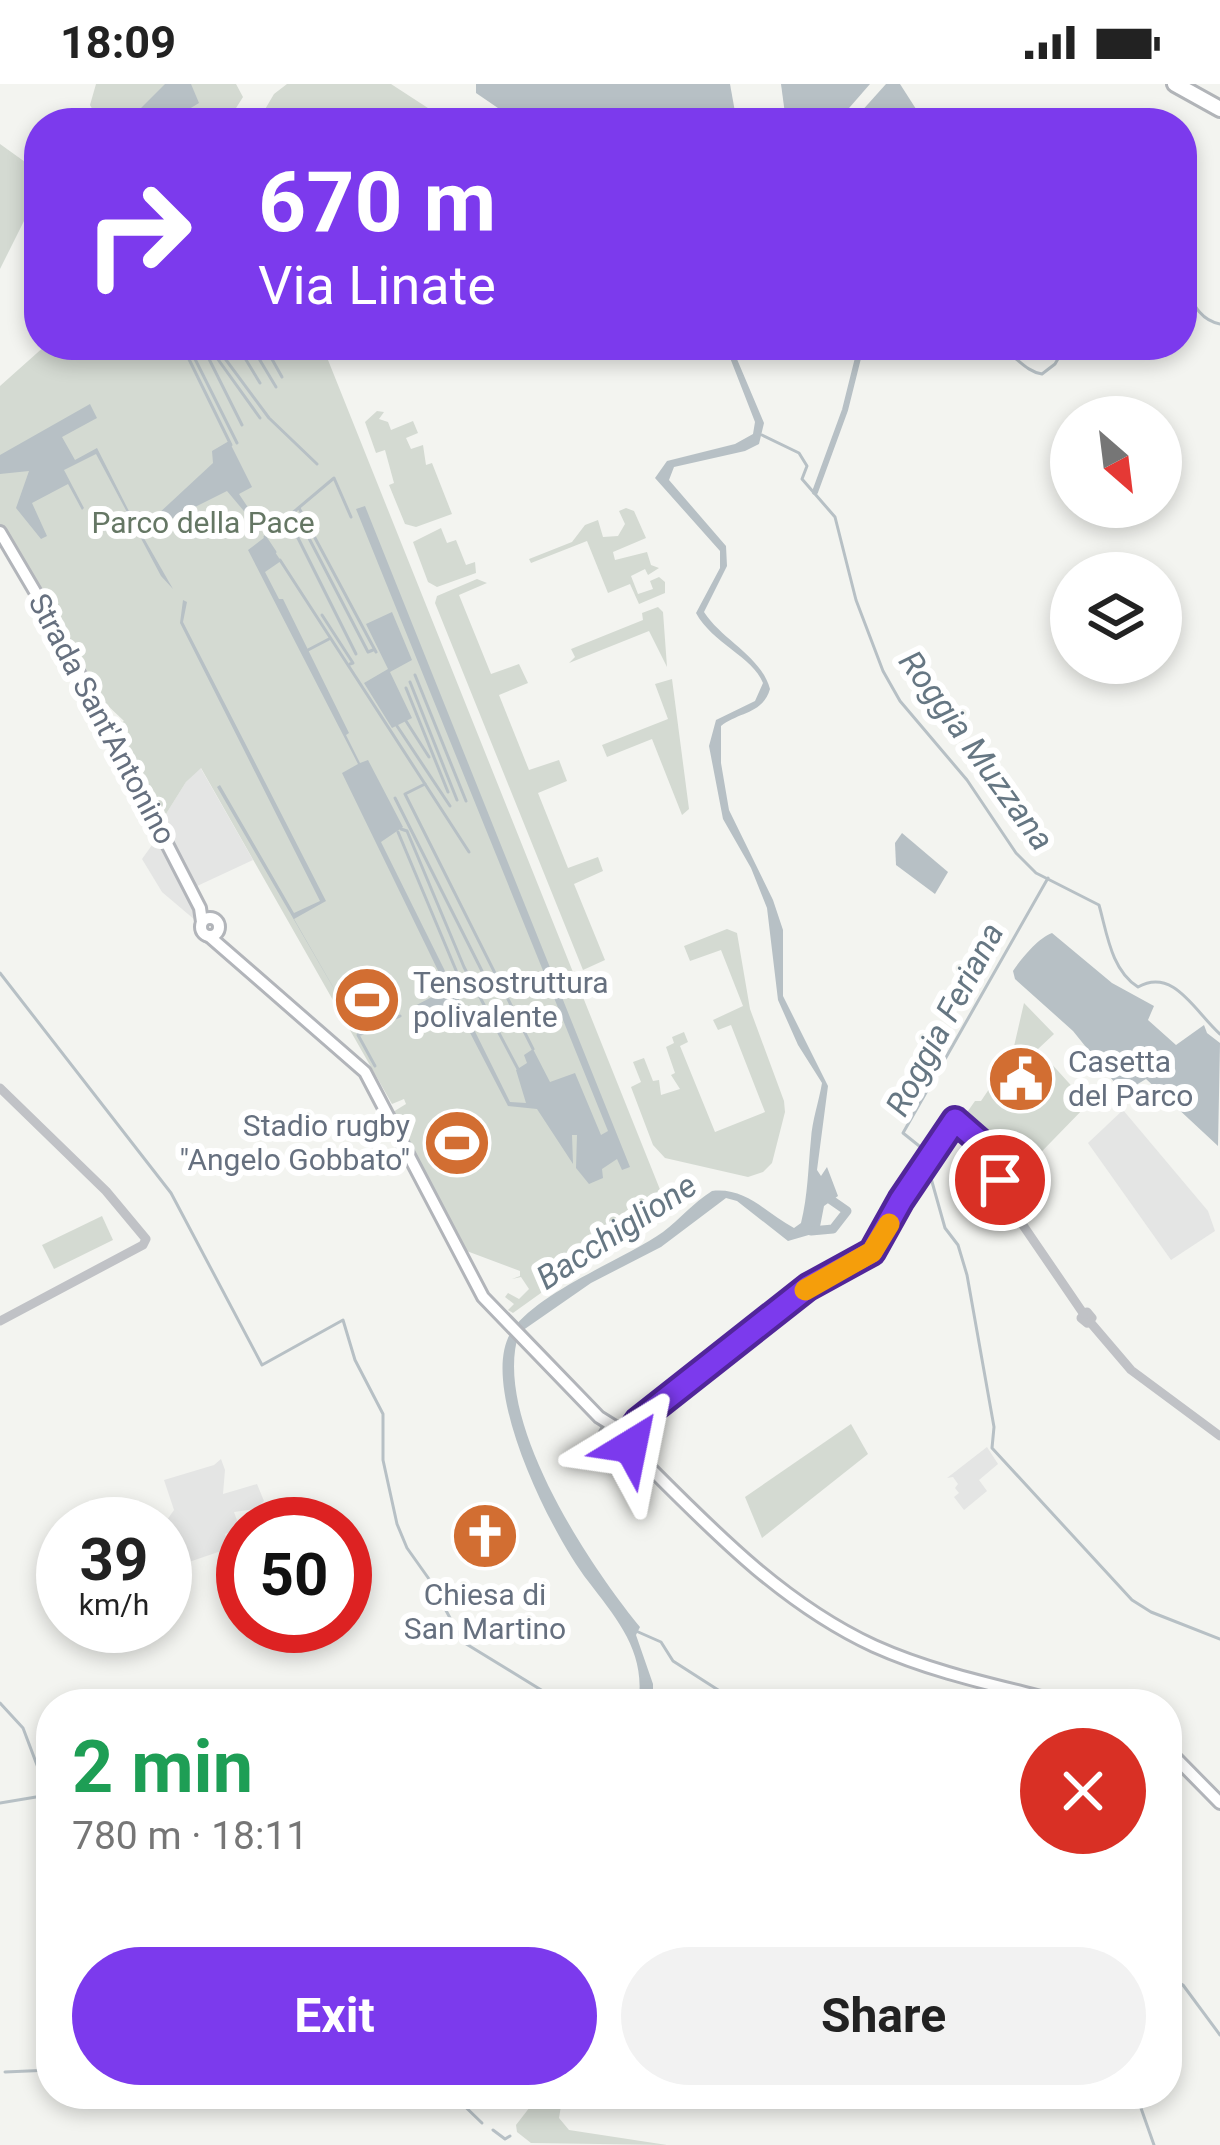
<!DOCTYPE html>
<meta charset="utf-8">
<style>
:root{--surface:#fff;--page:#f2f2f2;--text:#222;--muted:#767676;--accent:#7c3aed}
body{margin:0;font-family:Roboto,sans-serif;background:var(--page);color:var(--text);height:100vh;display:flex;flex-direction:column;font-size:45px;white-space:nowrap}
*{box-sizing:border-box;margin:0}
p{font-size:39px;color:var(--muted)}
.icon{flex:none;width:66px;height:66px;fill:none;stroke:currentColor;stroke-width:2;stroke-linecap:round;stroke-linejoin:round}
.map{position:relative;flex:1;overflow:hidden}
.side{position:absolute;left:36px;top:1605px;width:1146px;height:420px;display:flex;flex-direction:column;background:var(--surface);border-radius:48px;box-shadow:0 6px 18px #0003}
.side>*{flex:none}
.banner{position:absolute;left:24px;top:24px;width:1173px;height:252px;border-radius:48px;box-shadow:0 6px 18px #0003;background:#7c3aed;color:#fff;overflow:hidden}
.needle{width:78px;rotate:152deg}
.tools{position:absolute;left:1050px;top:312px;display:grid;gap:24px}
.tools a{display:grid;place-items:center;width:132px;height:132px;border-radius:50%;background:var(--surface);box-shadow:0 6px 18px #0003;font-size:60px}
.speed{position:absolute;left:36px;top:1413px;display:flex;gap:24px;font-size:60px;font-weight:700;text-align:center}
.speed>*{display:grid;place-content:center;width:156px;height:156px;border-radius:50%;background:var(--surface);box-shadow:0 6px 18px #0003;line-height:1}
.speed small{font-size:30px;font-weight:400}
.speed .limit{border:18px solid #d22;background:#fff;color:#111}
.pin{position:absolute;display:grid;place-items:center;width:102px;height:102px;color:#fff;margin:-51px;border:6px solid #fff;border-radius:50%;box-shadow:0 3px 12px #0007}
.me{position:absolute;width:132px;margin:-66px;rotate:35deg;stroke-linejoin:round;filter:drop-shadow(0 0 9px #0008)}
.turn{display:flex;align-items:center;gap:42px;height:252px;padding:0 36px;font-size:54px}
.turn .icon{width:156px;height:156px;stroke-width:2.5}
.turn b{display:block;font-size:84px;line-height:102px}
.round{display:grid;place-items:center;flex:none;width:126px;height:126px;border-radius:63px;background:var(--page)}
.overview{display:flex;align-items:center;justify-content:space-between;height:204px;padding:0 36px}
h1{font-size:72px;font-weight:700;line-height:90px;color:#1e9e55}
.action{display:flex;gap:24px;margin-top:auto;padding:24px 36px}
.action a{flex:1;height:138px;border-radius:72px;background:var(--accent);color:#fff;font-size:48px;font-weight:700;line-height:138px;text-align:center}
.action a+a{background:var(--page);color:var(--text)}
.status{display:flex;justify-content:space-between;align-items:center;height:84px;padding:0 60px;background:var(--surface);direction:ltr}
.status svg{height:33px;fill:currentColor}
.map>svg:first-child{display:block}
.built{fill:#e4e5e4}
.green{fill:#d4dad2}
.water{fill:#b7c0c5}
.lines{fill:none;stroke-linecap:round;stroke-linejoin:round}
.stream{stroke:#b7c0c5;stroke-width:3}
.canal{stroke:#b7c0c5;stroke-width:6}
.river{stroke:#b7c0c5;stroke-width:9}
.secondary-casing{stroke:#b2b5ba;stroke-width:16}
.primary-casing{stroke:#b1b4b8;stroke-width:20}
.tertiary{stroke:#c0c2c6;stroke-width:9}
.secondary{stroke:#fff;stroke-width:10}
.primary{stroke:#fff;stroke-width:14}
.route-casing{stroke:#51269a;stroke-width:30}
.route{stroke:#7c3aed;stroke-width:21}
.slow{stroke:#f59e0b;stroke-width:21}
.labels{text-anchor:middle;stroke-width:12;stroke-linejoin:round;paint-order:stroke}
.park-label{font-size:30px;fill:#657764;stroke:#fff}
.street-label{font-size:30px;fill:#66707f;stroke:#fff}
.poi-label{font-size:30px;fill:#66707f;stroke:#fff;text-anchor:start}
.water-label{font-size:33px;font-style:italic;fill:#667783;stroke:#fff}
</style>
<div class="status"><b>18:09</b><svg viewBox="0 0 49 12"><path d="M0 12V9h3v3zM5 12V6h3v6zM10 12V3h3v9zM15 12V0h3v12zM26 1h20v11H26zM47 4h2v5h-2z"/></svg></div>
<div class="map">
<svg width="1220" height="2061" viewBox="0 0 1220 2061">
<rect width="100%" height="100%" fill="#f3f4f0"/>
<g class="built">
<polygon points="200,683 253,776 195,803 161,738 186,698"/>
<polygon points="160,750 201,831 195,836 162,808 142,775"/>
<polygon points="1123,1026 1208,1127 1215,1147 1171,1176 1088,1059"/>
<polygon points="987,1363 998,1380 979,1396 987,1407 964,1426 954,1413 959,1409 955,1404 958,1400 953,1393 947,1394"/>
<polygon points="221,1375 225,1386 223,1410 257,1400 264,1417 256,1425 234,1428 240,1445 225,1450 230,1464 186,1479 167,1436 174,1426 164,1396 214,1381"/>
</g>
<g class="green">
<polygon points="96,0 236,0 243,13 231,32 234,39 100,39 90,21"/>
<polygon points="287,0 391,0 451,39 430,35 417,37 415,33 400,39 257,39 274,10"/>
<polygon points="0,60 39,88 39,107 0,185"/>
<polygon points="46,261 322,261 663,1113 613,1163 600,1146 592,1165 544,1193 552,1192 577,1177 580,1181 513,1229 508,1226 514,1220 505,1213 508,1209 519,1215 529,1205 521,1193 512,1195 520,1192 520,1187 464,1166 393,1028 406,1020 404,1015 392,1020 201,684 186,698 161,738 110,646 124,637 105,619 99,623 82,591 83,581 68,560 19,467 0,441 0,302"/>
<polygon points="377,327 384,328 379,335 388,338 391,346 413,337 418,349 406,354 411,365 423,361 426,381 432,379 452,430 416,443 405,440 389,401 394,399 385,366 376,369 365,338"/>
<polygon points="626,424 634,427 646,454 613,468 615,476 647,468 651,481 659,484 648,491 645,485 631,492 638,510 653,505 650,497 659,493 665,498 665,509 639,520 630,500 608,509 587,457 531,479 529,475 572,458 585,441 598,436 603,453 618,452 625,440 619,427"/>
<polygon points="441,444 447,459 456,456 466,481 475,478 476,489 437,503 428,498 413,458"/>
<polygon points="477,495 487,499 459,511 491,590 519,580 528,599 499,611 529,686 559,676 567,697 538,709 568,784 598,773 603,787 574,800 605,876 583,886 435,519 437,512"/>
<polygon points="658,523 663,528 667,583 649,547 569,579 575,573 571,565 643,536 642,529"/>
<polygon points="672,595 689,725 682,731 652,655 607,673 602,661 668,635 655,600"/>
<polygon points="727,845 737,849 750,925 784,1017 785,1028 772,1079 763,1088 748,1093 665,1074 653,1061 631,1003 641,998 633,978 644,974 653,997 659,996 661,1011 680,1005 671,991 675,989 666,963 674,959 672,953 684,948 688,958 680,962 715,1048 765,1028 731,941 718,946 713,936 743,922 721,866 690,877 684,862"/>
<polygon points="1024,919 1054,950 1038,965 1088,1020 1012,1098 1001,1070 982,1052 983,1046 963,1034 975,1017 981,1017 1012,971"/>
<polygon points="102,1132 113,1156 54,1185 42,1161"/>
<polygon points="851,1340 868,1370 762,1454 745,1413"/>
<polygon points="540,2010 563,2010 559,2034 569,2046 667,2061 531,2059 517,2048 516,2041"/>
</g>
<g class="water">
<polygon points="165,0 191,0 199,19 166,39 126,39"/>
<polygon points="476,0 730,0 737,39 520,39 476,9"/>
<polygon points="781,0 870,0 836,39 791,39 785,30"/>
<polygon points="886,0 900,0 925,39 851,39"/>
<path d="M725 261H731L764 339 759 360 745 367 674 383 669 396 726 462 727 482 704 528C723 557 761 572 770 605 763 630 738 628 721 642V679L729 726 773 816 783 846V912L828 1002 817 1086 821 1092 827 1083 838 1112 824 1122 819 1148 788 1157 737 1117 726 1114 661 1163 591 1199 519 1249C491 1333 588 1480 640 1543L636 1551 653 1600V1620H638C647 1569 617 1535 588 1497 552 1451 479 1305 510 1250 532 1210 625 1175 663 1148 680 1135 694 1118 712 1107 746 1103 766 1129 794 1144L801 1139C808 1111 808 1084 811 1055 812 1037 819 1017 822 999L798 961 778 916 767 824 751 784 723 735 709 662 716 636 755 617 763 599C753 573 712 559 696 529L720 484V467L655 394 667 377 735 360 753 350 755 338Z"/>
<polygon points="90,320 97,334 62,353 75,376 97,364 138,445 150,440 152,443 141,449 173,505 161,492 96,370 64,386 84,424 82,426 68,400 32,419 47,452 41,455 16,424 29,387 0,390 0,371"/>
<polygon points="229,357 252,403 239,410 257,437 254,439 227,407 163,439 157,431 213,379 212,367"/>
<polygon points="365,422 630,1083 622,1086 617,1075 602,1085 603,1094 589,1100 576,1084 577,1051 572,1051 573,1080 537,1025 508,1022 454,918 415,936 409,925 447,905 342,689 358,680 248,466 265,453 281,477 265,488 279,515 283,515 349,649 346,651 360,679 368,676 403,743 381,758 510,1018 526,1019 516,986 527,979 524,971 533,965 550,998 575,989 601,1051 608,1047 356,425"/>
<polygon points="183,516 187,518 183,538 326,817 294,835 359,948 217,703 220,701 294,829 320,817 180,539"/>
<polygon points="392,528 412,576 390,588 412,634 392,644 364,599 388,585 366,540"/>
<polygon points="902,749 948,788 935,810 896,781 895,759"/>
<path d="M1052 849 1112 899 1154 922 1148 936 1176 961 1204 941 1207 949 1220 959 1218 1062 1146 995 1123 1009 1073 947 1015 895 1013 887C1022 874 1038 854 1052 849Z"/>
</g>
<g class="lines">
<g class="stream">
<path d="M1182 198C1192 216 1198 236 1220 240"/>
<polyline points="182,261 231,361"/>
<polyline points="188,261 237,359"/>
<polyline points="202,261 242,341"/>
<polyline points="215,261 269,334 317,380"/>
<polyline points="237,261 260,299"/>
<polyline points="264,261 282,293"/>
<polyline points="895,261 917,266 961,261"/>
<path d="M991 261C1013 265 1022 287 1042 290L1055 280 1066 261"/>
<polyline points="212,267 260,334"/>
<polyline points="258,273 276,303"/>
<path d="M762 351 799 369 807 382 802 395 835 433 856 516 883 587 900 617 967 696 1016 769 1036 789 1099 821C1107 849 1111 886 1138 903 1174 883 1195 928 1220 950"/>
<polyline points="299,424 376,568"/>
<polyline points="288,434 356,570"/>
<polyline points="299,435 368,568 373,566"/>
<polyline points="277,442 334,394 351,433"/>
<polyline points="273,446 265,453 275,468"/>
<polyline points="280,476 425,700 405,710 533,965"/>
<polyline points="322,531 353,579 350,580"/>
<polyline points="308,566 329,555"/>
<polyline points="415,591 466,717"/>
<polyline points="410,598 457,716"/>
<polyline points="406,604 448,708"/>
<polyline points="406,637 429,673"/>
<polyline points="397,642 450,722"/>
<polyline points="425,700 469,768"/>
<polyline points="395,714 490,903"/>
<polyline points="401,745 407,747 464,883 518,985"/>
<polyline points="398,748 458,891 448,896"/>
<polyline points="0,889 171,1109 262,1281 343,1236 355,1276 383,1330 383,1376 397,1440 407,1464 429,1495 463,1558 551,1612 546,1620"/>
<polyline points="360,948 358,951 375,982"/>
<polyline points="361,950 400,932"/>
<polyline points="924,1071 923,1065 903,1049 1048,794"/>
<polyline points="927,1080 945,1144 958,1161 967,1191 994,1343 992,1364 1132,1516 1151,1528 1220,1555"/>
<polyline points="636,1547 661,1558 673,1577 740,1620"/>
<polyline points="0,1619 23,1644 51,1718"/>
<polyline points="0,1719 36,1713"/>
<polyline points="1167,1892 1183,1901 1220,1951"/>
<polyline points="5,1988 51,1986"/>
<polyline points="216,2010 248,2017 397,2014 415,2010"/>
<polyline points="452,2010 482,2039"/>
<polyline points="1136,2010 1154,2061"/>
<polyline points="493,2046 505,2055 510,2052"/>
</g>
<polyline class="canal" points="815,408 845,326 859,270"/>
<polyline class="river" points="811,1147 833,1145 847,1127 824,1111"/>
<defs>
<g id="secondary">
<polyline points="0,448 50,533 200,824 202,838"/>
<circle cx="210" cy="843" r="9"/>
<polyline points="209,852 365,988 483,1213 599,1333 615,1343"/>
<circle cx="616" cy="1354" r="11"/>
<path d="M627 1355 638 1372C709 1443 781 1519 874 1562 936 1590 1004 1603 1069 1620"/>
<polyline points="1167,1665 1220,1719"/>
</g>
<polyline id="primary" points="1175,0 1220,25"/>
</defs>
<use href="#secondary" class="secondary-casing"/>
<use href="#primary" class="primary-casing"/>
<g class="tertiary">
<polyline points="0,1004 106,1107 146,1155 143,1161 0,1237"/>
<polygon points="1087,1228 1092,1234 1087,1239 1081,1234"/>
<polyline points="1090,1238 1131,1286 1220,1352"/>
<polyline points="621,1344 638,1337 808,1203 872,1168 901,1116 955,1036 987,1064 1014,1128 1083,1229"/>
</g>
<use href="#secondary" class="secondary"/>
<use href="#primary" class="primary"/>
</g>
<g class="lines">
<defs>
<polyline id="route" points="631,1362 627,1352 638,1337 808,1203 872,1168 901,1116 955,1036 987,1064 1000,1096"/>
</defs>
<use href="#route" class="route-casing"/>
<use href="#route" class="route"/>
<polyline class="slow" points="805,1206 872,1168 889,1140"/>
</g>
<defs>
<symbol id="stadium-disc" viewBox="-11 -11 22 22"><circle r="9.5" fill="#d26e32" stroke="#fff"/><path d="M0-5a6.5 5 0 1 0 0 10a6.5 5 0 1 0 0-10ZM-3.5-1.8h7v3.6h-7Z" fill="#fff"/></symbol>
<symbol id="civic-disc" viewBox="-11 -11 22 22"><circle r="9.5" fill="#d26e32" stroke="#fff"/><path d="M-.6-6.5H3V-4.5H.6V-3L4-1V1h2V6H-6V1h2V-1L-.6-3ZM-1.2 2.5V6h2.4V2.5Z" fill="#fff"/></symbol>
<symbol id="church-disc" viewBox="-11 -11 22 22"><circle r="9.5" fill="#d26e32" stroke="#fff"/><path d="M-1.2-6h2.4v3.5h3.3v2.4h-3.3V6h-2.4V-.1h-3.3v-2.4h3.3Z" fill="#fff"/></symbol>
</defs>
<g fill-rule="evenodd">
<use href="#stadium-disc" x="329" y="878" width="76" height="76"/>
<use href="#civic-disc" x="983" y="957" width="76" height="76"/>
<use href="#stadium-disc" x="419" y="1021" width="76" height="76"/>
<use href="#church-disc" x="447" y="1414" width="76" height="76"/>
</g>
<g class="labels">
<g class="park-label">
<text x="203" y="449">Parco della Pace</text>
</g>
<g class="street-label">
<text transform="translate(102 635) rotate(62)" y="10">Strada Sant'Antonino</text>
</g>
<g class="poi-label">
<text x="413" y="909">Tensostruttura<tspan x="413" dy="34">polivalente</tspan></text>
<text x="1068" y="988">Casetta<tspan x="1068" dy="34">del Parco</tspan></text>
<text x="410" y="1052" text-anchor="end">Stadio rugby<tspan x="410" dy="34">"Angelo Gobbato"</tspan></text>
<text x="485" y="1521" text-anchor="middle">Chiesa di<tspan x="485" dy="34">San Martino</tspan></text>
</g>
<g class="water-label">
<text transform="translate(977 666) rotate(54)" y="12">Roggia Muzzana</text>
<text transform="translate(944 935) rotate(-62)" y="12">Roggia Feriana</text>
<text transform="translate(616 1147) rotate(-33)" y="12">Bacchiglione</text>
</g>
</g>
</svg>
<div class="tools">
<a><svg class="needle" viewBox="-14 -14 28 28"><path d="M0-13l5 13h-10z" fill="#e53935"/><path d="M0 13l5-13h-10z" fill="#767676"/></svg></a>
<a><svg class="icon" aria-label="layers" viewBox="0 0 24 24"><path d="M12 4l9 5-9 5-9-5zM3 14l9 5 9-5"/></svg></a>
</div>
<div class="speed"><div>39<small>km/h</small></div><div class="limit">50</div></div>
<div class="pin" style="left:1000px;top:1096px;background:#d93025"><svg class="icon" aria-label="arrive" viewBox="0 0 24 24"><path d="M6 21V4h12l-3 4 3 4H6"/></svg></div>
<svg class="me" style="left:631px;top:1362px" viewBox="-20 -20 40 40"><path d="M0-17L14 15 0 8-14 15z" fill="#7c3aed" stroke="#fff" stroke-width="4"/></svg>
<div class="banner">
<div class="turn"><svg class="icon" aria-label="right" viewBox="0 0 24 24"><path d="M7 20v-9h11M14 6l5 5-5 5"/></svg><div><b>670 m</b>Via Linate</div></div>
</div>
<section class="side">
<div class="overview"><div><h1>2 min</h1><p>780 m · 18:11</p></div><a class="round" style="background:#d93025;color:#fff"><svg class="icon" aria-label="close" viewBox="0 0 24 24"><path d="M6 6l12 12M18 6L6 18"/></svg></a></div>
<div class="action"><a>Exit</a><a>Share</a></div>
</section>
</div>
